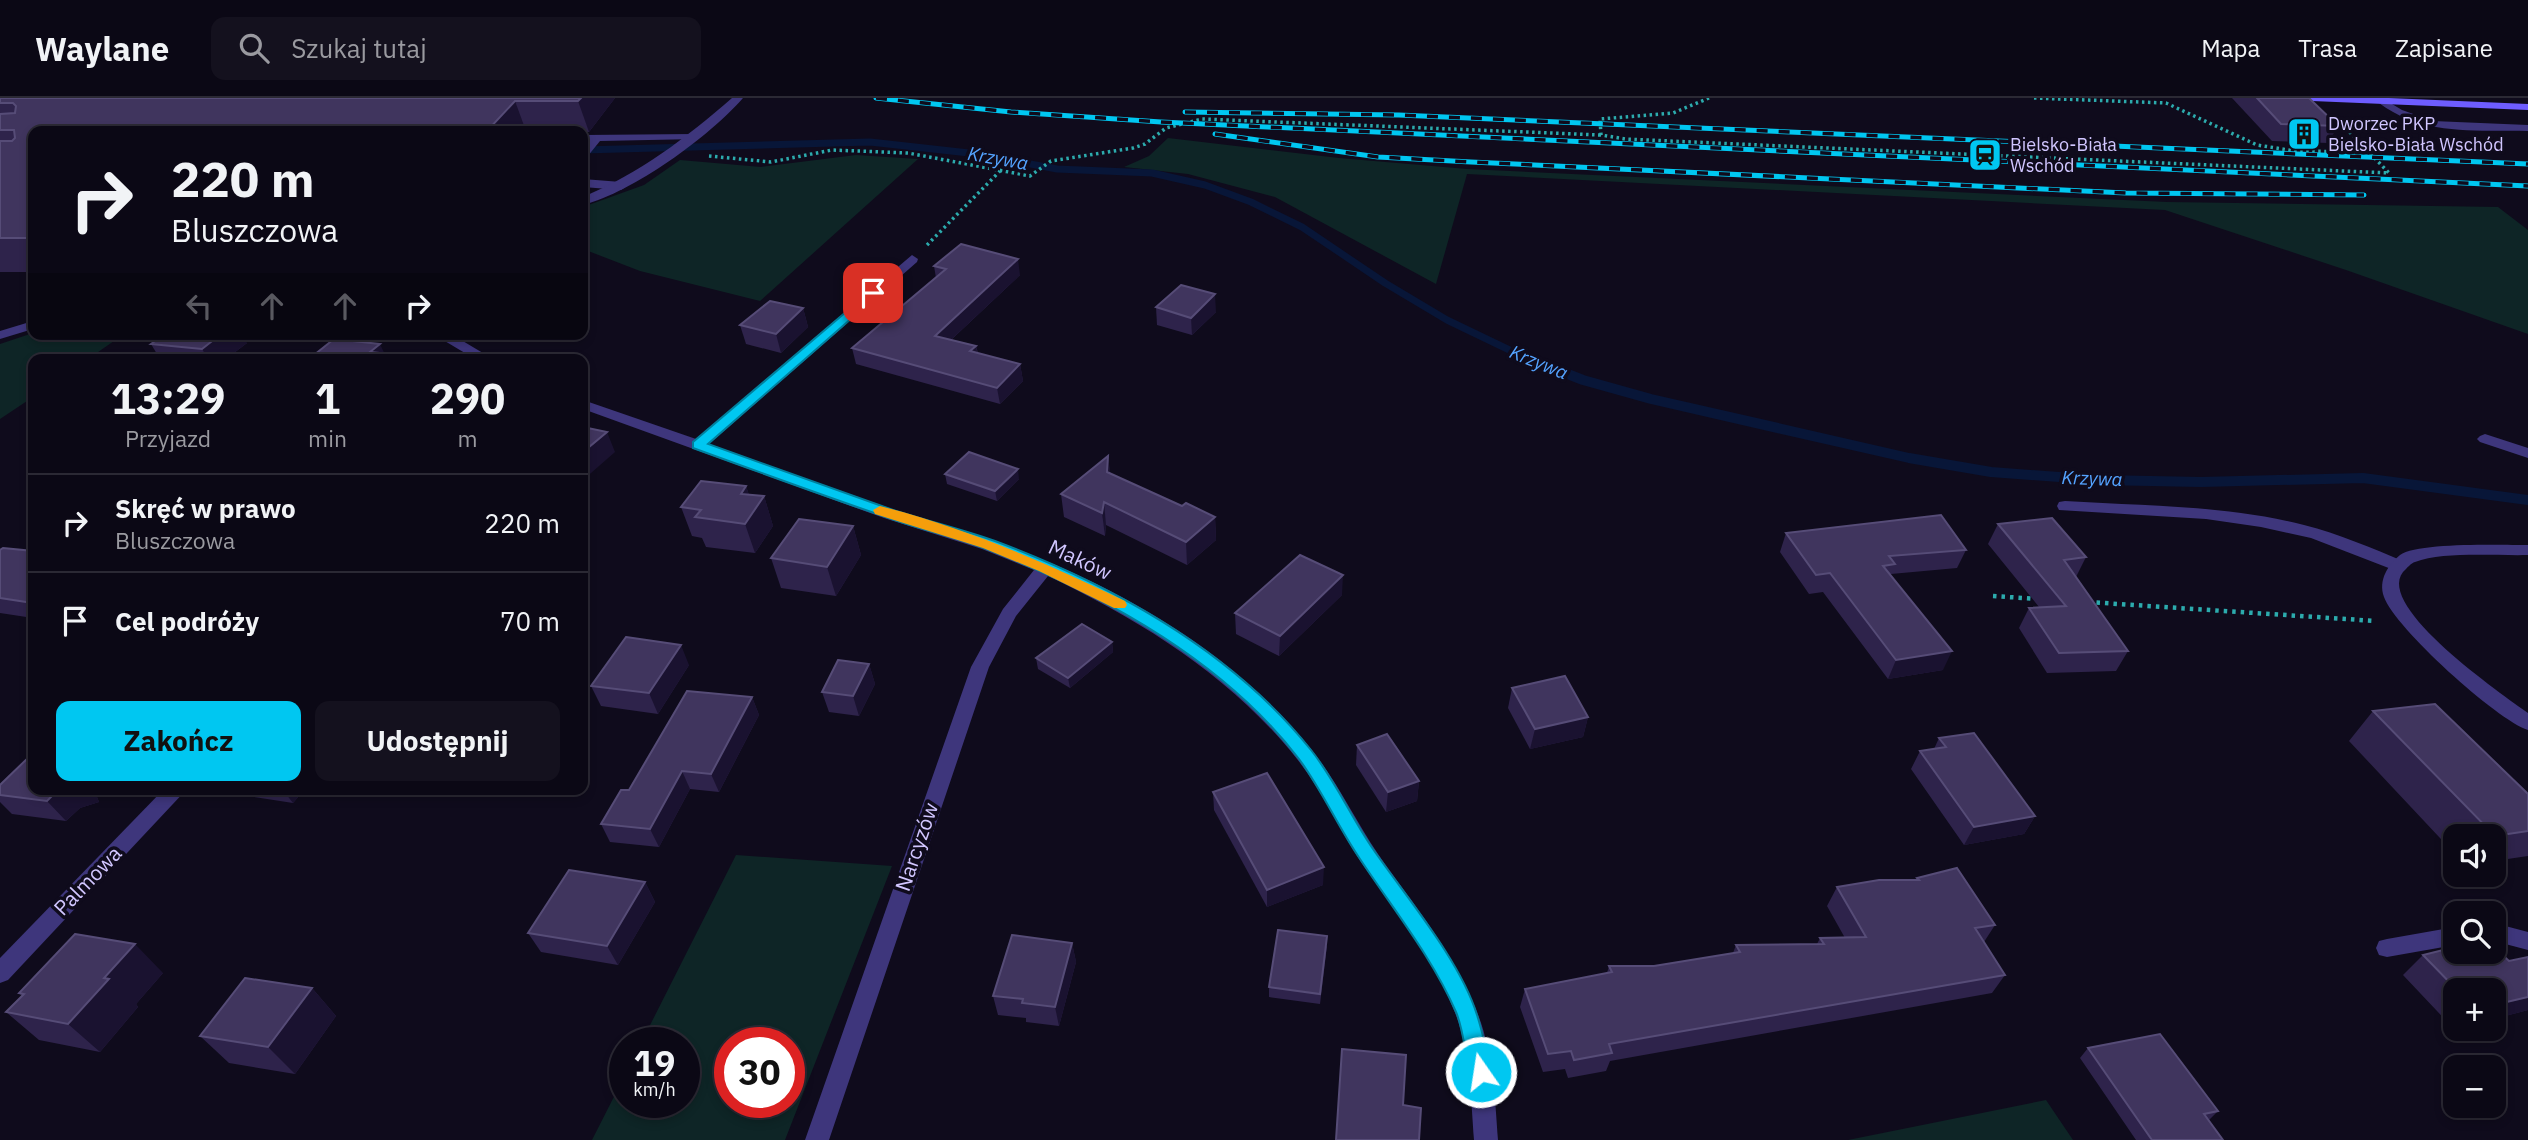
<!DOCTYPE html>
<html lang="pl">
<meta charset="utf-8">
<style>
:root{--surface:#0b0815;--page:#14111e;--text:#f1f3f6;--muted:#9a9aa0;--line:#2b2934;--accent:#00c7f1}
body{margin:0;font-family:"IBM Plex Sans",sans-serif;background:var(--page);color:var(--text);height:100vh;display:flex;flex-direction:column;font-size:26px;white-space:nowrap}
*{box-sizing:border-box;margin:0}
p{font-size:23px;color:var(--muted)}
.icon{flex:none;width:38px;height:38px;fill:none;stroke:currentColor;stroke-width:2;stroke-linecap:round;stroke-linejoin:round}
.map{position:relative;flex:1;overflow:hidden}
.panel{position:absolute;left:28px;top:256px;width:560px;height:441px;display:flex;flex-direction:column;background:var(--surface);border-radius:14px;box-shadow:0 4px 10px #0003,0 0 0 2px var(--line)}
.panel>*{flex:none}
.banner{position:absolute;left:28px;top:28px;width:560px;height:214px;border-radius:14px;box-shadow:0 4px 10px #0003,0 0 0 2px var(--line);background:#0b0815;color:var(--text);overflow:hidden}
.buttons{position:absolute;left:2443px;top:726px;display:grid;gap:14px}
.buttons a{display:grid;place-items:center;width:63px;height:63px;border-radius:14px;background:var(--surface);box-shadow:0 4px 10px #0003,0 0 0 2px var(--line);font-size:35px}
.speed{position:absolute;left:609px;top:929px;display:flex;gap:14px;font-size:35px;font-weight:700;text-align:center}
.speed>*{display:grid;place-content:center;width:91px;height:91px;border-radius:50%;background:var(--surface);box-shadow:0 4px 10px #0003,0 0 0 2px var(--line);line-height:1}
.speed small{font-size:18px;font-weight:400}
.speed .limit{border:10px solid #d22;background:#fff;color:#111}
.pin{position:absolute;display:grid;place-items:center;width:60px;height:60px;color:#fff;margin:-30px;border-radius:14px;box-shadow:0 4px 10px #0006}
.me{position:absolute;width:77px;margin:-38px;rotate:347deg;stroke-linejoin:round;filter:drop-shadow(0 0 5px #0008)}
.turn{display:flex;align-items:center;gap:24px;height:147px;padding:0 28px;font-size:32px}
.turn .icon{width:91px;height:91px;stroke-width:2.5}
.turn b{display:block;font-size:49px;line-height:60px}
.lanes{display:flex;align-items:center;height:66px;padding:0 28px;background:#0003;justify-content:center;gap:35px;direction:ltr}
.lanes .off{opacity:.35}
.eta{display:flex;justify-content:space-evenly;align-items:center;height:119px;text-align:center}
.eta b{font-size:42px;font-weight:800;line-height:49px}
.primary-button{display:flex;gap:14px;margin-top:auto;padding:14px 28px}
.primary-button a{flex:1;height:80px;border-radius:14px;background:var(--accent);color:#111;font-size:28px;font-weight:800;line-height:80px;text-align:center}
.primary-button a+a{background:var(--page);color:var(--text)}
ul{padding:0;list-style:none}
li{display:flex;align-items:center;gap:21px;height:98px;padding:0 28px;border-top:2px solid var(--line)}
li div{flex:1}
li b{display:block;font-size:26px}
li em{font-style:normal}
header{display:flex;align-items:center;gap:42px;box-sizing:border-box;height:98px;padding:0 35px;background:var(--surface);border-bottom:2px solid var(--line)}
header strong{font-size:33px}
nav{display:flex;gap:38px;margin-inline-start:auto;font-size:24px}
.search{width:490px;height:63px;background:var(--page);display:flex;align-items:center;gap:18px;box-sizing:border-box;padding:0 24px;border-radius:14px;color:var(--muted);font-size:26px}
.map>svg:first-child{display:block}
.green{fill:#0e2526;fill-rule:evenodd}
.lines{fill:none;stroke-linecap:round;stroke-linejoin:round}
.stream-far1{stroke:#081638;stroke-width:7}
.stream{stroke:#081638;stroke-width:10}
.path-far1{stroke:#2cabad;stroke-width:3.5;stroke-dasharray:2.5 3.5;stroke-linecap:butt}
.path{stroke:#2cabad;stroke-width:4.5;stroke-dasharray:3.5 5;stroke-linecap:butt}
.lane{fill:#3e367c;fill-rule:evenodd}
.street{fill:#3e367c;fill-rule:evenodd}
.secondary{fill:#6e5dff;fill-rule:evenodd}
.rail-casing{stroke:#00c7f1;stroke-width:5}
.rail{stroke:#0f0b1c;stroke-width:3.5;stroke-dasharray:11;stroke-linecap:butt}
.wall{fill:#2e234b}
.shaded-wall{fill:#1a1230}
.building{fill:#40355e;stroke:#564c77;stroke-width:2}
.route{fill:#00c7f1;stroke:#00819d;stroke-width:2}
.slow{fill:#f59e0b}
.labels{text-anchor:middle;stroke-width:7;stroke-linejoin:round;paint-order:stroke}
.far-poi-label{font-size:18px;fill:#d1c6ff;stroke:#0f0b1c;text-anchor:start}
.far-water-label{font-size:19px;font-style:italic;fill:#54a3ff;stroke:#0f0b1c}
.street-label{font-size:21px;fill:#d1c6ff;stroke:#0f0b1c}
</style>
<header>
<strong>Waylane</strong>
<div class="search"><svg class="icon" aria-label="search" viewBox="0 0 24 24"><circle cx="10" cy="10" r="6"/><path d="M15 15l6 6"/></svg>Szukaj tutaj</div>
<nav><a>Mapa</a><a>Trasa</a><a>Zapisane</a></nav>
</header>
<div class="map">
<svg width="2528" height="1042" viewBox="0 0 2528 1042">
<rect width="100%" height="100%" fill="#0f0b1c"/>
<g class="green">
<polygon points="1168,40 1339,60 1467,71 2167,104 2498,109 2528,132 2528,236 2346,172 2165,112 1467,76 1436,186 1275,99 1188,76 1124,69 1149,58"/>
<polygon points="856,57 918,61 760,203 640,173 583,151 583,109 644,87 680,62 761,69"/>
<polygon points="33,235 124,236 88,261 33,261 33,299 0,321 0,246"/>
<path d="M736 757 892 768 785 1042H592L625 977V1004H684V945H641ZM730 945H789V1004H730Z"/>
<polygon points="2046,1002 2073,1042 1848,1042"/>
</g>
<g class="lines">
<polyline class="stream-far1" points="583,52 870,44 978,56 1057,71 1152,75 1205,87 1251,104 1302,129 1385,185 1447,222 1524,259"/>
<polyline class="stream" points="1519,257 1583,282 1651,301 1909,360 1991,374 2100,382 2201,384 2363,380 2528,402"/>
<g class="path-far1">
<polyline points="1709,0 1673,15 1600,21 1601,37 1625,41 2389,75 2340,24"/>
<polyline points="2034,0 2166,5 2257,47 2295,53 2366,54"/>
<polyline points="709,58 771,64 832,52 908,55 1030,78 1051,63 1133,50 1145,46 1166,30 1202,21 1601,37"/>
<polyline points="927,147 1000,73"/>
</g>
<g class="path">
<polyline points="1993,498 2038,501"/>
<polyline points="2088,504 2376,523"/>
</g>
<g class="lane">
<path d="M2382 0 2402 12 2433 23 2528 27V33C2476 32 2423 38 2379 5L2378 3Z"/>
<polygon points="694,36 700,39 698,41 600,43 587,59 583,60 583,50 588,43 583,43 583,37"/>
<polygon points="583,81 621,84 627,88 621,92 583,89"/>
<polygon points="2485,336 2528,350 2528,360 2480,344 2477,341 2480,338"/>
<path d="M2065 403C2145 408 2226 407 2304 427 2339 436 2372 450 2405 464L2407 468 2399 474 2311 440 2261 429 2206 421 2059 412 2057 408 2059 404Z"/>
<polygon points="2494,825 2528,834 2528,852 2494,843"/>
<polygon points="2455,829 2455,847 2387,859 2379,857 2376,850 2379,843 2387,841"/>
</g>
<g class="street">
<path d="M732 0H743C709 39 633 94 583 107V99C640 75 686 40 732 0Z"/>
<path d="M912 157 918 161 917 164 709 346C771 368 833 391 895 412 928 423 960 432 993 443 1111 484 1232 552 1311 651 1337 683 1355 722 1378 756 1413 806 1455 856 1477 914 1493 954 1495 999 1498 1042H1474C1471 1000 1470 956 1456 917 1435 862 1394 812 1361 764 1339 731 1322 692 1297 661 1231 578 1142 523 1048 478L1016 518 989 569 829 1042H805L971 569 1003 511 1034 472 982 451 884 420 583 311V302L696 341Z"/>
<polygon points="33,223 33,231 0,241 0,233"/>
<polygon points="433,236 451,236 493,261 475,261"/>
<path d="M2528 447V457C2497 458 2443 453 2415 464 2411 465 2407 470 2403 474 2375 509 2503 597 2528 615V632C2497 622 2395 530 2384 499 2378 482 2388 467 2400 457 2417 444 2504 447 2528 447Z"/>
<polygon points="164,691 187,691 8,882 0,885 0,860"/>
</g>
<polygon class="secondary" points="2307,0 2389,0 2528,6 2528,12 2312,3"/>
<defs>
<g id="rail">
<polyline points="876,0 1011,14 1161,24 2528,88"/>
<polyline points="1185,14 1399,17 2528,66"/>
<polyline points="1215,36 1378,59 1471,64 2126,95 2364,97"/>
</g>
</defs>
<use href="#rail" class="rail-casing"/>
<use href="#rail" class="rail"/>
</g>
<g class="wall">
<polygon points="0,0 615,0 589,34 33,33 33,174 0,174"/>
<polygon points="2232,0 2309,0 2338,28 2328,45 2272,43"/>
<polygon points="934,168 1020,177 951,242 976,248 978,255 1020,266 1023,283 1000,306 856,266 852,250 936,180"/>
<polygon points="1156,209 1216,214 1192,237 1157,227"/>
<polygon points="803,210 808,229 781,255 746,246 740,227"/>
<polygon points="247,245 226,261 160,261 151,246"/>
<polygon points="1108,358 1110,376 1182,408 1215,419 1216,442 1187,467 1106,427 1105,438 1064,419 1061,396"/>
<polygon points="945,376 1019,381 997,403 947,386"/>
<polygon points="746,388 749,397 764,398 773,428 755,455 706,449 702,440 692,438 681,409"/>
<polygon points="1998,426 2086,459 2076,479 2128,553 2116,573 2047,575 2019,530 2029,510 2039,509 1988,446"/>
<polygon points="853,428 861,457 836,498 781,490 771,460"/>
<polygon points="1786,435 1966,452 1957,470 1891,476 1891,477 1943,572 1888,581 1823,494 1809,496 1780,454"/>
<polygon points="0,452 33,453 33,520 0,515"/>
<polygon points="1342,497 1279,558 1236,536 1235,515"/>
<polygon points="1112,544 1113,554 1070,590 1038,571 1036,560"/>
<polygon points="869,566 875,586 859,618 829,614 822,594"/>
<polygon points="689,567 658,616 601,608 591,588"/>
<polygon points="1512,590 1588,619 1583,639 1530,651 1508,610"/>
<polygon points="752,599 759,617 719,694 690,691 659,749 610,744 601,726 629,692"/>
<polygon points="2373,613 2528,696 2528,758 2494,763 2494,738 2455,738 2455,756 2349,643"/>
<polygon points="1939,640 2035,718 2024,736 1964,747 1911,671 1920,653 1934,651"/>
<polygon points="1357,647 1419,683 1417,703 1386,714 1356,667"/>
<polygon points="0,687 95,694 99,704 80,710 66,723 12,716 0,704"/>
<polygon points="242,691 305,691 293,705 248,698"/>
<polygon points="1213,694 1323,787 1267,809 1214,712"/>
<polygon points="1917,780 1995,827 1984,844 2005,877 1992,895 1610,963 1606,973 1568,980 1565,971 1543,974 1520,909 1525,891 1607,875 1609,868 1654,868 1733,855 1736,847 1817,846 1820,840 1845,840 1827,808 1837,789 1916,782"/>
<polygon points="645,784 655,804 618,867 541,854 528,835"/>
<polygon points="1072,845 1076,864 1059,928 1026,924 1026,920 998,917 993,898"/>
<polygon points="1327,848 1320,906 1269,899 1269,889"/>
<polygon points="2423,857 2509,863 2528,859 2528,912 2494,921 2494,892 2455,892 2455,930 2454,931 2403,877"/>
<polygon points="163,875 136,906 138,909 100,954 39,942 6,914 22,898 19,895"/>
<polygon points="312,890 336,918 295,976 229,965 200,938"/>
<polygon points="2088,950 2218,1013 2209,1022 2223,1042 2136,1042 2080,960"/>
</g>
<g class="shaded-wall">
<polygon points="581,0 615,0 589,34 578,3"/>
<polygon points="515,3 526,33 487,33"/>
<polygon points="1018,161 1020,177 938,254 935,238"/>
<polygon points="1215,196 1216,214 1192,237 1191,220"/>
<polygon points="803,210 808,229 781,255 776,236"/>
<polygon points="221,236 242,236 247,245 226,261 208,261 202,251"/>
<polygon points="380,246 387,261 370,254"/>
<polygon points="976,248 979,264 970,253"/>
<polygon points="1020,266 1023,283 1000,306 997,290"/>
<polygon points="607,334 615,354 583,382 583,354"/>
<polygon points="1108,358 1111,381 1107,374"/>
<polygon points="1018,371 1019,381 997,403 995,393"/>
<polygon points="746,388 754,412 764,398 773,428 755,455 745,426 741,396"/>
<polygon points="1104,404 1106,427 1105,438 1102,415"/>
<polygon points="1215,419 1216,442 1187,467 1186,444"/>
<polygon points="853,428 861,457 836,498 827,469"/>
<polygon points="1343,477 1342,497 1279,558 1280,538"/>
<polygon points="1112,544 1113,554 1070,590 1068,580"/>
<polygon points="681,547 689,567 658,616 649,595"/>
<polygon points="1952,553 1943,572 1888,581 1896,562"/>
<polygon points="869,566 875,586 859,618 853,598"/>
<polygon points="752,599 759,617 719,694 711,676"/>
<polygon points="1588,619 1583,639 1530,651 1535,631"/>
<polygon points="682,673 690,691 659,749 650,731"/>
<polygon points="1419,683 1417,703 1386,714 1388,694"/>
<polygon points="59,691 97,691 95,694 99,704 80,710 66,723 47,703"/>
<polygon points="282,691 305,691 293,705"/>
<polygon points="2035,718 2024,736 1964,747 1974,729"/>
<polygon points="1324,769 1323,787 1267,809 1267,792"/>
<polygon points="645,784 655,804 618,867 607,848"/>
<polygon points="1072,845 1076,864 1059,928 1055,909"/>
<polygon points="135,846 163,875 136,906 138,909 100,954 68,926 104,880"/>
<polygon points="312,890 336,918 295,976 268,949"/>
<polygon points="2528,899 2528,912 2494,921 2494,907"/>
</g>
<g class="building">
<polygon points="0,0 581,0 578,3 515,3 487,33 33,33 33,140 0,140 0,43 12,43 15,40 14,32 0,32 0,16 15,15 16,8 13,5 0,5"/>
<polygon points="2257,0 2309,0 2338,28 2281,26"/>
<polygon points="961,146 1018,161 935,238 976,248 970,253 1020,266 997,290 852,250 946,171 934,168"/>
<polygon points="1181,187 1215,196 1191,220 1156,209"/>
<polygon points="770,203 803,210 776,236 740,227"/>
<polygon points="165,236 221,236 202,251 151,246"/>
<polygon points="334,241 380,246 370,254 419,259 417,261 309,261"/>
<polygon points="583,329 607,334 583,354"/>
<polygon points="969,354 1018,371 995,393 945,376"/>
<polygon points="1108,358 1107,374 1182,408 1186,405 1215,419 1186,444 1104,404 1102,415 1061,396"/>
<polygon points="701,383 746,388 741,396 764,398 745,426 695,419 701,412 681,409"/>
<polygon points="1941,417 1966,452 1889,458 1895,466 1883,468 1952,553 1896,562 1830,475 1816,477 1786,435"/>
<polygon points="2052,420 2086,459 2064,462 2128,553 2059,555 2029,510 2066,508 1998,426"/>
<polygon points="799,421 853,428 827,469 771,460"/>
<polygon points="3,450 33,453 33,505 0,500 0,452"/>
<polygon points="1300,457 1343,477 1280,538 1235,515"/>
<polygon points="1082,526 1112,544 1068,580 1036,560"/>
<polygon points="626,539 681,547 649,595 591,588"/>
<polygon points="838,562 869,566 853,598 822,594"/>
<polygon points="1565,578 1588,619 1535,631 1512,590"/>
<polygon points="687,593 752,599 711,676 682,673 650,731 601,726 621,692 629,692"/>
<polygon points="2435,606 2528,696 2528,733 2495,738 2373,613"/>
<polygon points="1974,635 2035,718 1974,729 1920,653 1946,649 1939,640"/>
<polygon points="1387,636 1419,683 1388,694 1357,647"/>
<polygon points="33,655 33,691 59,691 47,703 0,697 0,687"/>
<polygon points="1267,675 1324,769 1267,792 1213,694"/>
<polygon points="1957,770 1995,827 1975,830 2005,877 1609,946 1612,955 1574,962 1571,953 1548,956 1525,891 1612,874 1609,868 1654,868 1740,854 1736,847 1824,846 1820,840 1866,839 1837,789 1879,782 1919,782 1917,780"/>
<polygon points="569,772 645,784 607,848 528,835"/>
<polygon points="1278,832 1327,838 1320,896 1269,889"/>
<polygon points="75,836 135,846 104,880 109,881 68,926 6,914 24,896 19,895"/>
<polygon points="1012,837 1072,845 1055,909 1022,905 1023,901 993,898"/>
<polygon points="2455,849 2455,854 2494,854 2494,849 2509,863 2528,859 2528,899 2494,907 2494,892 2457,892 2423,857"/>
<polygon points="245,880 312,890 268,949 200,938"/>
<polygon points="2160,936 2218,1013 2204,1016 2223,1042 2152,1042 2088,950"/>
<polygon points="1342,951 1406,957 1403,1007 1421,1010 1419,1042 1336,1042"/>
</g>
<path class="route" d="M873 191 879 195 877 198 708 346C769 368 831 390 893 412 927 423 961 431 995 443 1112 487 1232 553 1311 652 1335 682 1351 719 1373 751 1406 799 1460 862 1477 917 1483 935 1487 955 1491 974L1488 981 1481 984 1473 981C1464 960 1465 935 1456 914 1432 859 1393 811 1360 761 1338 729 1322 692 1299 661 1222 561 1101 495 984 450 951 438 916 430 883 418 819 396 756 373 693 350V344Z"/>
<path class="slow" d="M880 408C966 430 1045 464 1125 503L1127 507 1125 510H1114L1039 473 983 450 875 416 873 412Z"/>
<defs>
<symbol id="building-square" viewBox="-11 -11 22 22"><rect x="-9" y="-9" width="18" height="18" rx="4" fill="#00c7f1" stroke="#0f0b1c"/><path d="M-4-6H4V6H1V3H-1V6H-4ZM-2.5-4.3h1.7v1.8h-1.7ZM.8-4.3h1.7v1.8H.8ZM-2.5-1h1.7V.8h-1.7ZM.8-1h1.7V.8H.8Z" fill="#111"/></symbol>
<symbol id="station-square" viewBox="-11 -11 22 22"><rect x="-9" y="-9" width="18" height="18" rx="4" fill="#00c7f1" stroke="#0f0b1c"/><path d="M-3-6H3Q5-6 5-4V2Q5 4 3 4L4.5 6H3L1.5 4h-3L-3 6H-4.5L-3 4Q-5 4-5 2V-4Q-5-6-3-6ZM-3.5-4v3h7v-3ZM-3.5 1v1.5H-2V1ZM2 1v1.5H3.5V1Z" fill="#111"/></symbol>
</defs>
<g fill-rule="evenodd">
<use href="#building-square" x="2285" y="17" width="38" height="38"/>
<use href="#station-square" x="1966" y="38" width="38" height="38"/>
</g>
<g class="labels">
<g class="far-poi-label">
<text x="2328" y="32">Dworzec PKP<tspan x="2328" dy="21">Bielsko-Biała Wschód</tspan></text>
<text x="2010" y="53">Bielsko-Biała<tspan x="2010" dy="21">Wschód</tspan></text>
</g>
<g class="far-water-label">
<text transform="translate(998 60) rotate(10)" y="7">Krzywa</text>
<text transform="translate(1539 264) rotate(22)" y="7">Krzywa</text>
<text transform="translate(2092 380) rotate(2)" y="7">Krzywa</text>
</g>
<g class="street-label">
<text transform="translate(1080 462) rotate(25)" y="7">Maków</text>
<text transform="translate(917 749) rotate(-71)" y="7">Narcyzów</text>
<text transform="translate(88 783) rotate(-46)" y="7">Palmowa</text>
</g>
</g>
</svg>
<div class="buttons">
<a><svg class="icon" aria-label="sound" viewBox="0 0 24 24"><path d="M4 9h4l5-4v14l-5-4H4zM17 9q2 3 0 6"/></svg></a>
<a><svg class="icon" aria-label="search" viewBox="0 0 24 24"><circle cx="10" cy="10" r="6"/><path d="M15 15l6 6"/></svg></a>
<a>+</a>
<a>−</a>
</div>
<div class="speed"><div>19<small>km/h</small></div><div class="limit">30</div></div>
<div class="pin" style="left:873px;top:195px;background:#d93025"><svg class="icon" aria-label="arrive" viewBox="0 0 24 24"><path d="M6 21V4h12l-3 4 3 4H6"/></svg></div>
<svg class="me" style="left:1481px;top:974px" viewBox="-20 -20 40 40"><circle r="17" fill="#00c7f1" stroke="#fff" stroke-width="3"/><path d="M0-11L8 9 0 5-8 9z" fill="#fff"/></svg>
<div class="banner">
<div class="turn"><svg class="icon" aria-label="right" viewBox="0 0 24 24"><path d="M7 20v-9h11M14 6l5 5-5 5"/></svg><div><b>220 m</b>Bluszczowa</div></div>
<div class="lanes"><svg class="icon off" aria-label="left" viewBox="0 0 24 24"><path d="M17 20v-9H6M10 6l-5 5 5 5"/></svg><svg class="icon off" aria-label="ahead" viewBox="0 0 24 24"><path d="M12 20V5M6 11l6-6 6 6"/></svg><svg class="icon off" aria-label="ahead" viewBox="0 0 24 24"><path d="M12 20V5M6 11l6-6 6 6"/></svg><svg class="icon" aria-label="right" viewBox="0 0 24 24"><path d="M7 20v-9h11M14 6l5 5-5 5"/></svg></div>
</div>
<section class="panel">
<div class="eta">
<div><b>13:29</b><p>Przyjazd</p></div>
<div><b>1</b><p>min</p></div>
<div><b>290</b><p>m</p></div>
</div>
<ul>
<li><svg class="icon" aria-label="right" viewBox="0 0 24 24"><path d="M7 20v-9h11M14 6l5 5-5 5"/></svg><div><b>Skręć w prawo</b><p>Bluszczowa</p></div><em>220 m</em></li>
<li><svg class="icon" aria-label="arrive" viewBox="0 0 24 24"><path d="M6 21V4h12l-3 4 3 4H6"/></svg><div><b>Cel podróży</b></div><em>70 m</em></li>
</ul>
<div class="primary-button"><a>Zakończ</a><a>Udostępnij</a></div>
</section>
</div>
